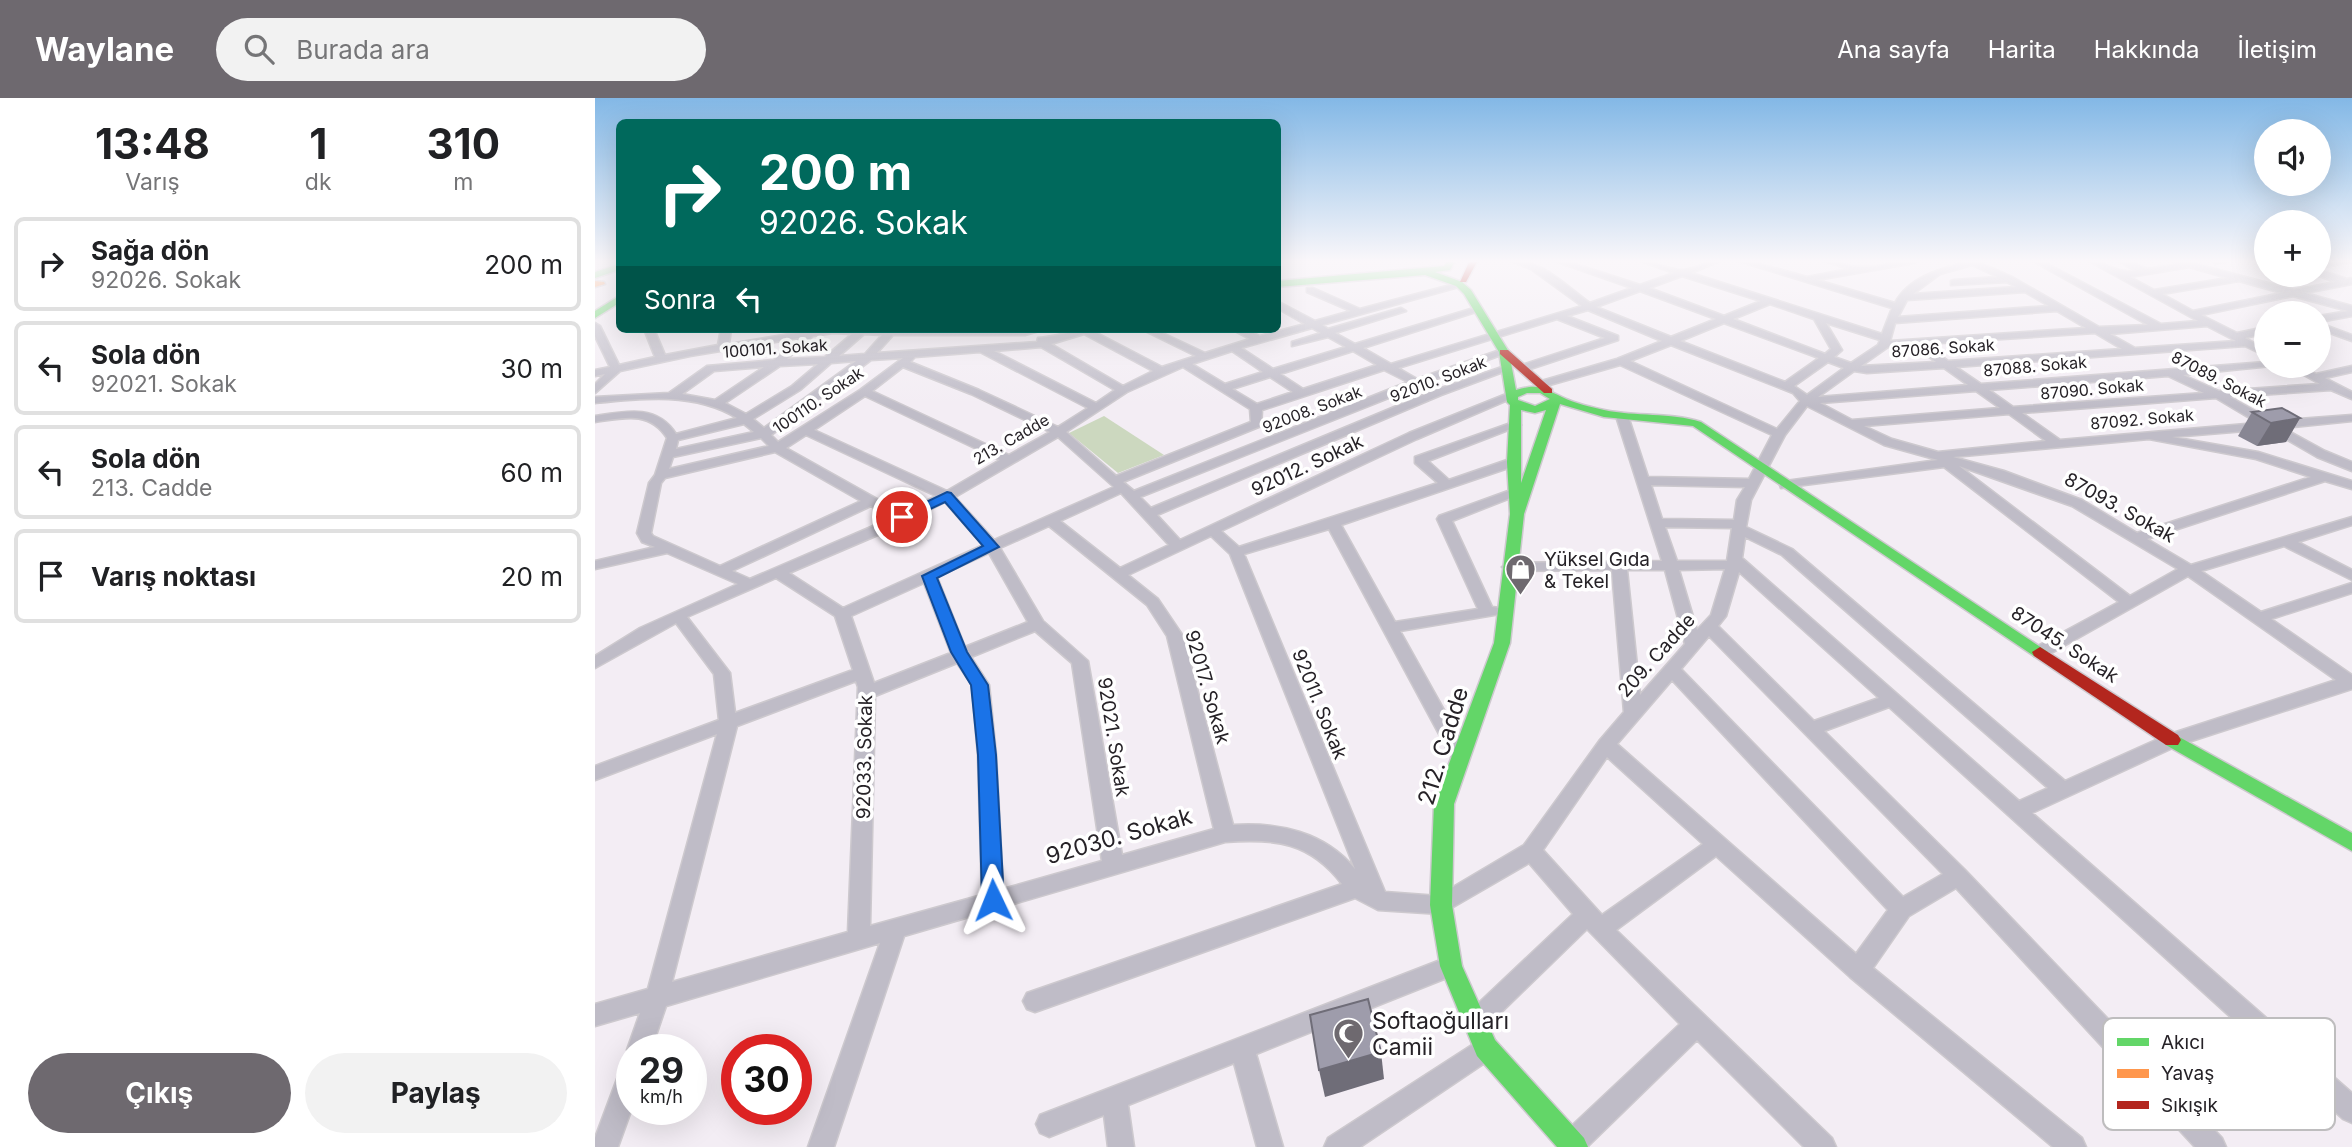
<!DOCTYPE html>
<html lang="tr">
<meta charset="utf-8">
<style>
:root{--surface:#fff;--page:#f2f2f2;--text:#202124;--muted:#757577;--line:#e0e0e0;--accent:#6e696f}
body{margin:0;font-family:Inter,sans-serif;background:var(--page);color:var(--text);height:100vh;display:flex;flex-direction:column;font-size:26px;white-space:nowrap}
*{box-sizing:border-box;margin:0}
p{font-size:23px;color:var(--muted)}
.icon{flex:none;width:38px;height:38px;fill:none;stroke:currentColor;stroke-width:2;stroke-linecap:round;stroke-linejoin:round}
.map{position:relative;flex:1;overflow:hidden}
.panel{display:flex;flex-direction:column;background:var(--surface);width:595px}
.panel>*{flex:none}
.top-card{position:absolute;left:21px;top:21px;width:665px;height:214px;border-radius:10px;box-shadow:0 7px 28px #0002;background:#00695c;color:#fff;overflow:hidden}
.controls{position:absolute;left:1659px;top:21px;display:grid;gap:14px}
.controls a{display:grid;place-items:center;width:77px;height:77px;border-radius:50%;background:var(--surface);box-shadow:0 7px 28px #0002;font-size:35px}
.speed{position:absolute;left:21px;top:936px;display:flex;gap:14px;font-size:35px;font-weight:700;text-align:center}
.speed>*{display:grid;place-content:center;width:91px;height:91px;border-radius:50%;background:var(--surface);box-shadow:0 7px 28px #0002;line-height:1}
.speed small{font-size:18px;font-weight:400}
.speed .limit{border:10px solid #d22;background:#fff;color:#111}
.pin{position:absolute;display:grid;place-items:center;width:60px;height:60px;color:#fff;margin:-30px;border:4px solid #fff;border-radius:50%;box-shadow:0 2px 7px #0007}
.me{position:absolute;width:77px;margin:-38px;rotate:358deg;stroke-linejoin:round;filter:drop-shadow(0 0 5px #0008)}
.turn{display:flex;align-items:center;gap:24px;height:147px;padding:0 28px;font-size:32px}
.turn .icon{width:91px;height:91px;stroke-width:2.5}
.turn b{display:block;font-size:49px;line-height:60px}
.then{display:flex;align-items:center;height:66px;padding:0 28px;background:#0003;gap:14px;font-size:26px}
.eta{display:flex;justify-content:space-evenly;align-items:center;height:119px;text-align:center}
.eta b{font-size:42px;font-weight:700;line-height:49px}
.cta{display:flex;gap:14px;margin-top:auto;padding:14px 28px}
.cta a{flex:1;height:80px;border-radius:42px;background:var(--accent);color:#fff;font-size:28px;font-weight:700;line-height:80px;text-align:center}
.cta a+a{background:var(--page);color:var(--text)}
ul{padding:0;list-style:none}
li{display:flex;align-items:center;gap:21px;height:94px;margin:0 14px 10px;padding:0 14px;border:4px solid var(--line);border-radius:10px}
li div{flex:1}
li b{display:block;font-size:26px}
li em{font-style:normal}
header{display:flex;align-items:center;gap:42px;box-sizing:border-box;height:98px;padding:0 35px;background:var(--accent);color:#fff}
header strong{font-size:33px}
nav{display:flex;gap:38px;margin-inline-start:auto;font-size:24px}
.search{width:490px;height:63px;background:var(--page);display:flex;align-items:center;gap:18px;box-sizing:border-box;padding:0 24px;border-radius:38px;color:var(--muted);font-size:26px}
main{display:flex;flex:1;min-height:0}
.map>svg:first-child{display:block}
.green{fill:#ccd8bf}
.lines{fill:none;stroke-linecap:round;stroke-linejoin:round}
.street-casing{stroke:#cdc9ce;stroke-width:3}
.fast-casing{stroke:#cdc9ce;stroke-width:3}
.slow-casing{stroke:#cdc9ce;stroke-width:3}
.jam-casing{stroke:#cdc9ce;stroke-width:3}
.street{fill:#bfbcc7;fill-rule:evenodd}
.fast{fill:#63d668;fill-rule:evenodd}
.slow{fill:#ff974d;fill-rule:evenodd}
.jam{fill:#b3261e;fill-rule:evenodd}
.wall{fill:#888693}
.shaded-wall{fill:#6f6d78}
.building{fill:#9e9cab;stroke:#6f6d78;stroke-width:2}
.route{fill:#1a73e8;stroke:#114b97;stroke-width:2}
.labels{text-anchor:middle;stroke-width:7;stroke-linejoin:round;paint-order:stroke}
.far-street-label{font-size:16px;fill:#262227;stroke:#fff}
.street-label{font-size:19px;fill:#262227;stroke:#fff}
.poi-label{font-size:19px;fill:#262227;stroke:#fff;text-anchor:start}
.near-street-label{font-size:23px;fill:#262227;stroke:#fff}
.near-poi-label{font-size:23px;fill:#262227;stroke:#fff;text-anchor:start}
.key{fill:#fff;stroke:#bebdbe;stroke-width:2}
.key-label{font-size:19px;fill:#262227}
</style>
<header>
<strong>Waylane</strong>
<div class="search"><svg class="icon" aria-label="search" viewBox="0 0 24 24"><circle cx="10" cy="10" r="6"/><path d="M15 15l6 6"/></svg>Burada ara</div>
<nav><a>Ana sayfa</a><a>Harita</a><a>Hakkında</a><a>İletişim</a></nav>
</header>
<main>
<section class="panel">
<div class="eta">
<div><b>13:48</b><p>Varış</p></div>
<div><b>1</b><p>dk</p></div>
<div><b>310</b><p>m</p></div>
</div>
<ul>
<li><svg class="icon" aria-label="right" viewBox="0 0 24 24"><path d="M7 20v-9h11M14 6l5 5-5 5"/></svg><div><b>Sağa dön</b><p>92026. Sokak</p></div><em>200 m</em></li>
<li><svg class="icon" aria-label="left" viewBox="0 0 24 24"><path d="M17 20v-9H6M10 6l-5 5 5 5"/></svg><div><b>Sola dön</b><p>92021. Sokak</p></div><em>30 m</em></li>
<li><svg class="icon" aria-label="left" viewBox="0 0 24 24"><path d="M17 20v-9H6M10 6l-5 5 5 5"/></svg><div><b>Sola dön</b><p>213. Cadde</p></div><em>60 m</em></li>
<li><svg class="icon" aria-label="arrive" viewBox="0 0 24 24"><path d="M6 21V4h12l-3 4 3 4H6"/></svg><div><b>Varış noktası</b></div><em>20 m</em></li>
</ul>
<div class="cta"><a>Çıkış</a><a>Paylaş</a></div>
</section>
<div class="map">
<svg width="1757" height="1049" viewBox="0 0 1757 1049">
<rect width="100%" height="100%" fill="#f3edf4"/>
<polygon class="green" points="509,318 569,357 523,375 474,335"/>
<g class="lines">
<defs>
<g id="street">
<path d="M913 162C944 159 971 188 995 205L1037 190 957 162H968L1045 187 1079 175 1043 162C1058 162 1074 173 1088 172 1102 171 1113 162 1127 162L1096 175 1287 236 1297 210 1140 162H1151L1212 179 1254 171 1226 162C1240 162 1253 169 1265 169 1284 170 1304 162 1323 162L1319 165 1222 182 1300 205C1314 179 1345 171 1371 164L1372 162H1392L1386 165 1417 179 1504 229 1553 227 1436 162H1445L1566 226 1603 223 1492 162C1512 162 1519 176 1541 173L1521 162H1531L1552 171 1583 166 1574 162H1586L1699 192 1741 184 1721 177H1724V172L1752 181 1757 180V186L1710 195 1757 208V218L1724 224V218L1753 213 1698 198 1606 217 1642 235 1671 229V235L1650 240 1671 251V258L1650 248 1361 269 1386 286 1671 264V268H1676L1588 277 1624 293 1725 286 1693 268H1706L1721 276 1757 268V274L1730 280 1757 294V301L1736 292 1635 299 1678 323 1757 317V323L1688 330 1730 353 1757 364V373L1722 359 1674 331 1577 339 1663 354 1757 383V391L1730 383 1552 441 1596 467 1757 419V427L1703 444 1757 472V482L1689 448 1606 473 1666 514 1757 485V495L1676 521 1757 577V591L1584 647 1437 715 1757 995V1025L1748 1021 1294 609 1229 633 1370 772 1627 1040 1631 1049H1600L1361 790 1314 818 1278 870 1487 1040 1491 1049H1458L1255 879 1121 758 1021 832 1237 1040 1241 1049H1209L1102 942 992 1049H966L964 1045 968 1036 1085 926 992 831 888 932 880 935 872 932 868 924 872 916 978 816 934 765 846 816 783 812 760 800 440 914 432 911 428 903 432 895 747 786C715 744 680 740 630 744L309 838 239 1049H213L285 845 71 908 56 952H37V1010L23 1049H0V1040L25 973 28 964 36 961 32 952 45 915 0 928V906L53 891 122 636 0 682V668L124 622 119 576 81 525 0 570V558L45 530 143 486 72 455 0 471V463L60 449 47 444 42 435 54 385 60 377 72 340C54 312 28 320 0 324V318C31 313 62 306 81 336L142 320C100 294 47 300 0 305V299L74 295 112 268 179 262 204 240 95 258 25 273 0 295V286L10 276 0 278V272L15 269 0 238V225L5 228 24 267 60 259 49 231H59L70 257 123 247 126 231H136L134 246 226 231H451L430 237H298L282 255 442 244 443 240C463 239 480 231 500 231L498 233 567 269 601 258 546 231H559L610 255 655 241 636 231H649L665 238 710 226 682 210V203L720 223 756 213 712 194V190H718L765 211 867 184V188L727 227 733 231 806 210 811 213 740 235 760 246 879 210 887 212 768 250 796 266 987 208 936 171ZM1377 167 1403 179 1359 182 1356 183V187L1412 184 1421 189 1318 196 1345 176ZM1594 169 1633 180 1559 192 1535 179ZM1087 178 1166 203 1129 218 1054 190ZM1644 183 1687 195 1598 213 1567 196ZM1045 193 1121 221 1076 239 1001 209ZM1430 194 1454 208 1303 219 1312 202ZM1175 206 1219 221 1236 251 1230 256 1138 221ZM993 212 1067 243 1022 261 943 284V288H951L1025 267 1177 337 1154 381 1053 379 1033 318 1027 315 1023 316 1021 318 1067 463 914 465 907 469 914 473 1017 472 1029 614 1005 642 929 747 843 798 790 794 649 456 734 431 858 662 865 664 872 662 874 657 805 533 905 516 908 513 905 510 897 509 857 423 928 395 921 391 916 392 844 418 842 421 883 511 800 524 746 427 922 367 924 364 918 360 854 382 833 363 926 327 920 323 916 325 820 359V365L843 385 644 449 626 433 822 341 924 297 914 295 814 335 585 442 562 417 846 297 916 271 907 269 838 293 556 410 545 399 821 289 831 290 830 285 914 254 905 252 822 281 803 270 962 221 1010 240 924 268V272H932L1023 242V238L972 218ZM1462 213 1491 230 1295 243 1300 225ZM1129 225 1224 260 1190 284 1085 243ZM1231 225 1285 242 1283 247 1256 265 1239 259 1247 252ZM1612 228 1641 243 1540 250 1515 236ZM717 230 726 235 697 244V248L733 239 751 249 678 271 646 250ZM238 235 257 236 230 259 192 261 218 238ZM1500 235 1527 251 1353 263 1330 246ZM269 236 287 237 270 256 244 258ZM489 236 558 273 528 288 456 246ZM1076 247 1198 295 1205 303 1182 331 1035 263ZM1318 247 1341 264 1266 268 1293 249ZM446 249 520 292 501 305 399 253ZM637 253 668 274 630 286 597 266ZM758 253 782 267 708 291 685 276ZM385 254 493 310 463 329 384 292 315 264 320 259ZM308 260 265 292 183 344 176 337 276 262ZM261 263 169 330 158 321 205 292 236 265ZM1233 264 1249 270 1212 297 1199 288ZM223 266 197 288 151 316 130 305 185 268ZM169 269 120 302 87 296 119 273ZM308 269 376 296 455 334 414 357 277 293ZM588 269 655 311 656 324 521 378 471 334 532 294ZM1349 270 1373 287 1223 299 1259 273 1272 275ZM789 272 813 284 539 393 528 384 666 328 667 312ZM1573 278 1609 295 1418 309 1394 292ZM675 279 698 294 662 306 637 291ZM1381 293 1405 310 1257 322 1225 305ZM270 298 405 362 352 393 219 332ZM1621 300 1663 325 1465 342 1427 315ZM1212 308 1289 347 1343 362 1191 383 1185 387 1186 390 1349 369 1524 504 1439 550 1437 554 1439 558H1451L1593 478 1741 582 1572 637 1470 683 1197 451 1151 429 1156 402 1190 337ZM1414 316 1451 343 1343 354 1297 341 1269 328ZM149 326 159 334 81 351 83 342ZM211 337 341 398 307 415 191 350ZM463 339 519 389 399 442 360 399ZM166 340 174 348 74 371 78 359ZM1554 341 1661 361 1716 379 1542 435 1487 402 1409 373 1358 359ZM180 354 266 403 125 468 58 438 56 435 66 385 70 380ZM1364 368 1477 408 1583 471 1535 498ZM1056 387 1150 389 1142 402 1139 422 1067 421ZM526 395 574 447 525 470 465 423ZM350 404 388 447 248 510 194 475 285 436ZM276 408 297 420 155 481 137 473ZM454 428 552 507 572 538 619 731 527 757 493 563 448 523 405 450ZM1070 429 1137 430 1132 463H1082ZM616 438 635 456 760 771C730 734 683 724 638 727L588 538 563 501 533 477ZM1150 439 1187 457 1453 690 1424 703 1147 460ZM394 455 433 524 370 549 342 479ZM1130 471 1116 517 1102 532 1084 472ZM1032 472H1070L1090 546 1045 597ZM1144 474 1284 600 1219 623 1123 528 1131 518ZM181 480 240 518 258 572 140 615 135 575 92 519ZM329 485 356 555 279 585 256 518ZM440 533 477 565 507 763 408 791 401 657 394 587 376 559ZM1114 538 1348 776 1308 799 1086 571ZM362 565 377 587 383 657 387 797 275 828 280 598ZM1077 582 1293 812 1261 856 1022 646ZM261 583 263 589 253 834 77 884 142 628ZM1012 659 1108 746 1007 817 948 752Z"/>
<polygon points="1623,162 1640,162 1620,166 1619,164"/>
<polygon points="1745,162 1757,162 1757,164 1724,170 1724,166"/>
<polygon points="1724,225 1757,237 1757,243 1724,231"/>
<polygon points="856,858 864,861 867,868 864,875 661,956 688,1049 662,1049 639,965 533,1007 539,1049 513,1049 509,1017 454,1039 445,1035 441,1026 445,1017"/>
<polygon points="891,938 900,942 903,950 900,958 765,1049 729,1049 733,1040"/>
</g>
<g id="fast">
<path d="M848 162H856L859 165 855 172 840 174 867 184 876 192 914 254 921 292C944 285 948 290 967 299 979 305 996 309 1009 312 1041 319 1075 314 1106 324L1453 554 1445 559 1439 558 1098 328 1009 319 965 306 929 416 915 545 859 706 857 807 867 868 900 942 989 1040 993 1049H962L882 958 845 868 835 807 839 706 899 545 915 416 912 364 915 307 912 304 904 254 869 196 861 188 830 177 682 189V183L849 168 851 165ZM932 295H945L955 301 940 308 923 302V299ZM926 312 940 315 951 312 926 385Z"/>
<polygon points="24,166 24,172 0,180 0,174"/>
<polygon points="24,198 24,205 0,220 0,213"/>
<polygon points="1577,635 1757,735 1757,753 1571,647 1568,642 1571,637"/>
</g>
<polygon id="slow" points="0,183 9,184 10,186 0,189"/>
<g id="jam">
<polygon points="875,162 883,162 871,184 865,184"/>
<polygon points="905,252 913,252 957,291 957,295 949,295 905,256"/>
<polygon points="1445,549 1583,637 1586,642 1583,647 1571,647 1439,558 1437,554"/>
</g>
</defs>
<use href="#street" class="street-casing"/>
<use href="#fast" class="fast-casing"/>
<use href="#slow" class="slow-casing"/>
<use href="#jam" class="jam-casing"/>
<use href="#street" class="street"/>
<use href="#fast" class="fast"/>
<use href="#slow" class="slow"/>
<use href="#jam" class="jam"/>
</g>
<polygon class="wall" points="1657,314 1705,320 1691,344 1662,348 1643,338"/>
<g class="shaded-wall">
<polygon points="1705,320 1691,344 1662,348 1676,325"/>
<polygon points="786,954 789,981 730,999 724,972"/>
</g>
<g class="building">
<polygon points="1687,310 1705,320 1676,325 1657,314"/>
<polygon points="773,901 786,954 724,972 715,917"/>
</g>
<linearGradient id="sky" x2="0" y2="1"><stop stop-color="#83b8e6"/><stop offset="0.53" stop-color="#faf7fa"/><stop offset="1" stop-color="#faf7fa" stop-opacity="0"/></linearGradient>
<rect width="1757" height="308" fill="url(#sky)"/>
<polygon class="route" points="352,394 356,395 404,449 342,480 372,554 393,587 401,657 409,802 406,808 398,811 390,808 387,802 383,657 376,587 356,554 327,478 388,448 350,404 312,422 302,422 300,419"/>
<defs>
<symbol id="shop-pin" viewBox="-11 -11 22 30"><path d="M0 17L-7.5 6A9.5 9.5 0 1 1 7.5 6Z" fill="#6e696f" stroke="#fff"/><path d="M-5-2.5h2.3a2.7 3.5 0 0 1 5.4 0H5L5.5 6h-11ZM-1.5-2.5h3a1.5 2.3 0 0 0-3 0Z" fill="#fff"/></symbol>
<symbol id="mosque-pin" viewBox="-11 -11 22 30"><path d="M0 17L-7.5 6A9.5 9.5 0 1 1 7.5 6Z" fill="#6e696f" stroke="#fff"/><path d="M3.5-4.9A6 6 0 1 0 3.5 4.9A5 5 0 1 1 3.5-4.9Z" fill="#fff"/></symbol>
</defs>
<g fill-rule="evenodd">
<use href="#shop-pin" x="908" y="454" width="35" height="47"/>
<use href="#mosque-pin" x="736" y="918" width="35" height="47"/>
</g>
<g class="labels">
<g class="far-street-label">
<text transform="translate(180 250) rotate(-4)" y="6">100101. Sokak</text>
<text transform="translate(1348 250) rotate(-4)" y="6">87086. Sokak</text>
<text transform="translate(1440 268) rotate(-5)" y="6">87088. Sokak</text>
<text transform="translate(843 281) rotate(-21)" y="6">92010. Sokak</text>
<text transform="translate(1624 281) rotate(27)" y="6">87089. Sokak</text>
<text transform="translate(1497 291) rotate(-5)" y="6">87090. Sokak</text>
<text transform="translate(223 302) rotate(-34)" y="6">100110. Sokak</text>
<text transform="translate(717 311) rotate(-21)" y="6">92008. Sokak</text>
<text transform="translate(1547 321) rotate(-5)" y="6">87092. Sokak</text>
<text transform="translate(416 341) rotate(-30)" y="6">213. Cadde</text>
</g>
<g class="street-label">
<text transform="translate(712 367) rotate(-25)" y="7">92012. Sokak</text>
<text transform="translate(1525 409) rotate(29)" y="7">87093. Sokak</text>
<text transform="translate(1470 546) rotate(33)" y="7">87045. Sokak</text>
<text transform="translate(1061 557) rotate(-48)" y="7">209. Cadde</text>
<text transform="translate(613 589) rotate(74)" y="7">92017. Sokak</text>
<text transform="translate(725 606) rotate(68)" y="7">92011. Sokak</text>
<text transform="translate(519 639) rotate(81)" y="7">92021. Sokak</text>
<text transform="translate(269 659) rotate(-89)" y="7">92033. Sokak</text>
</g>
<g class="poi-label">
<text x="949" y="468">Yüksel Gıda<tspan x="949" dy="22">&amp; Tekel</tspan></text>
</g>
<g class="near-street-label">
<text transform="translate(848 648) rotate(-73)" y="8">212. Cadde</text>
<text transform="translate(524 738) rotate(-16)" y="8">92030. Sokak</text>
</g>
<g class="near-poi-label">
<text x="777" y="931">Softaoğulları<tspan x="777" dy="26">Camii</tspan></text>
</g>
</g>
<rect x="1508" y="920" width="232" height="112" rx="10" class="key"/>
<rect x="1522" y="940" width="32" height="8" fill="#63d668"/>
<rect x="1522" y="971" width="32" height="9" fill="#ff974d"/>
<rect x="1522" y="1003" width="32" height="8" fill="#b3261e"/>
<g class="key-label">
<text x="1566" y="951">Akıcı</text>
<text x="1566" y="982">Yavaş</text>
<text x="1566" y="1014">Sıkışık</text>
</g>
</svg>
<div class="controls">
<a><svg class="icon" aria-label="sound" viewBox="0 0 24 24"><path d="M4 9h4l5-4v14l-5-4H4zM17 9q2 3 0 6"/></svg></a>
<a>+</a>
<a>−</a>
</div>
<div class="speed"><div>29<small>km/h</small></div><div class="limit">30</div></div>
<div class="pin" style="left:307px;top:419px;background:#d93025"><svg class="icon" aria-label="arrive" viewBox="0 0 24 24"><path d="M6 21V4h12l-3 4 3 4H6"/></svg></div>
<svg class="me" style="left:398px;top:802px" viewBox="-20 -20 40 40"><path d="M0-17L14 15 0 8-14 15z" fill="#1a73e8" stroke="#fff" stroke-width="4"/></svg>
<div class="top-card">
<div class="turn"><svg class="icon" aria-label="right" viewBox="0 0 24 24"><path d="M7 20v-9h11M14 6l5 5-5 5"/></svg><div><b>200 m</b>92026. Sokak</div></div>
<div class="then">Sonra<svg class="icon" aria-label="left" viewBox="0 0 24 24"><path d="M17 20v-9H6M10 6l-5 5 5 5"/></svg></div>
</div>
</div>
</main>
